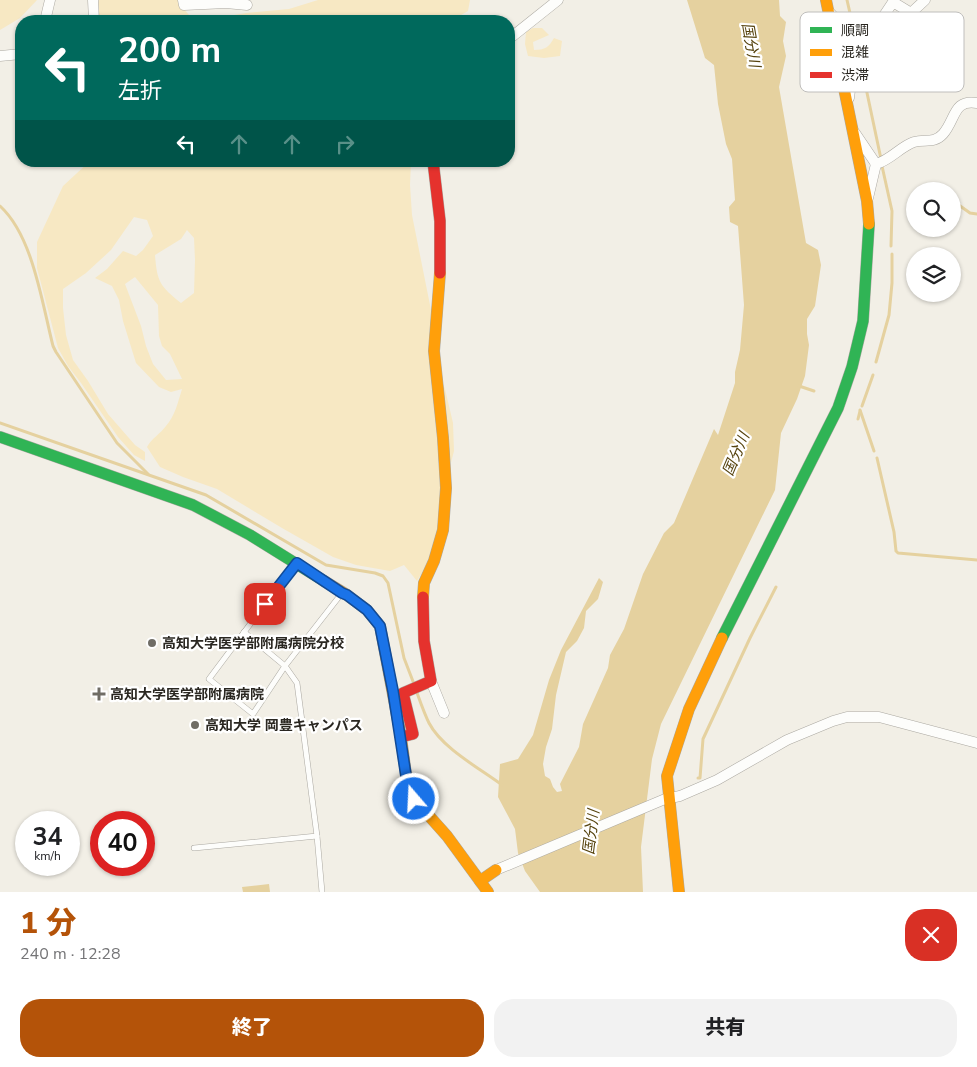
<!DOCTYPE html>
<html lang="ja">
<meta charset="utf-8">
<style>
:root{--surface:#fff;--page:#f2f2f2;--text:#202124;--muted:#757577;--accent:#b45309}
body{margin:0;font-family:"Nunito Sans","Noto Sans JP",sans-serif;background:var(--page);color:var(--text);height:100vh;display:flex;flex-direction:column;font-size:19px;white-space:nowrap}
*{box-sizing:border-box;margin:0}
p{font-size:16px;color:var(--muted)}
.icon{flex:none;width:28px;height:28px;fill:none;stroke:currentColor;stroke-width:2;stroke-linecap:round;stroke-linejoin:round}
.map{position:relative;height:892px;overflow:hidden}
.details{display:flex;flex-direction:column;background:var(--surface);flex:1}
.details>*{flex:none}
.banner{position:absolute;left:15px;top:15px;width:500px;height:152px;border-radius:20px;box-shadow:0 1px 4px #0004;background:#00695c;color:#fff;overflow:hidden}
.controls{position:absolute;left:906px;top:182px;display:grid;gap:10px}
.controls a{display:grid;place-items:center;width:55px;height:55px;border-radius:50%;background:var(--surface);box-shadow:0 1px 4px #0004;font-size:25px}
.speed{position:absolute;left:15px;top:811px;display:flex;gap:10px;font-size:25px;font-weight:700;text-align:center}
.speed>*{display:grid;place-content:center;width:65px;height:65px;border-radius:50%;background:var(--surface);box-shadow:0 1px 4px #0004;line-height:1}
.speed small{font-size:12px;font-weight:400}
.speed .limit{border:8px solid #d22;background:#fff;color:#111}
.pin{position:absolute;display:grid;place-items:center;width:42px;height:42px;color:#fff;margin:-21px;border-radius:10px;box-shadow:0 2px 8px #0006}
.me{position:absolute;width:55px;margin:-28px;rotate:341deg;stroke-linejoin:round;filter:drop-shadow(0 0 4px #0008)}
.turn{display:flex;align-items:center;gap:18px;height:105px;padding:0 20px;font-size:22px}
.turn .icon{width:65px;height:65px;stroke-width:2.5}
.turn b{display:block;font-size:35px;line-height:42px}
.lanes{display:flex;align-items:center;height:48px;padding:0 20px;background:#0003;justify-content:center;gap:25px;direction:ltr}
.lanes .off{opacity:.35}
.round{display:grid;place-items:center;flex:none;width:52px;height:52px;border-radius:20px;background:var(--page)}
.headline{display:flex;align-items:center;justify-content:space-between;height:85px;padding:0 20px}
h1{font-size:30px;font-weight:800;line-height:38px;color:var(--accent)}
.primary-button{display:flex;gap:10px;margin-top:auto;padding:10px 20px}
.primary-button a{flex:1;height:58px;border-radius:20px;background:var(--accent);color:#fff;font-size:20px;font-weight:800;line-height:58px;text-align:center}
.primary-button a+a{background:var(--page);color:var(--text)}
.map>svg:first-child{display:block}
.green{fill:#f7e8c3;fill-rule:evenodd}
.water{fill:#e5d19f}
.lines{fill:none;stroke-linecap:round;stroke-linejoin:round}
.stream{stroke:#e5d19f;stroke-width:3}
.lane-casing{stroke:#aba8a1;stroke-width:6}
.street-casing{stroke:#aba8a1;stroke-width:11}
.fast-casing{stroke:#aba8a1;stroke-width:12}
.slow-casing{stroke:#aba8a1;stroke-width:12}
.jam-casing{stroke:#aba8a1;stroke-width:12}
.lane{stroke:#fdfdfb;stroke-width:5}
.street{stroke:#fdfdfb;stroke-width:10}
.fast{stroke:#30b455;stroke-width:11}
.slow{stroke:#ff9f0a;stroke-width:11}
.jam{stroke:#e5322d;stroke-width:11}
.route-casing{stroke:#114b97;stroke-width:12}
.route{stroke:#1a73e8;stroke-width:9}
.poi-dot{fill:#706d66;stroke:#fff;stroke-width:2}
.labels{text-anchor:middle;stroke-width:4.5;stroke-linejoin:round;paint-order:stroke}
.poi-label{font-size:14px;font-weight:bold;fill:#2a2721;stroke:#fff;text-anchor:start}
.water-label{font-size:15px;font-style:italic;fill:#57440f;stroke:#fff}
.key{fill:#fff;stroke:#bfbebc;stroke-width:1}
.key-label{font-size:14px;fill:#2a2721}
</style>
<div class="map">
<svg width="977" height="892" viewBox="0 0 977 892">
<rect width="100%" height="100%" fill="#f2efe6"/>
<g class="green">
<polygon points="0,0 37,0 20,18 0,30"/>
<polygon points="99,0 179,0 179,3 189,15 217,18 246,13 289,9 318,0 470,0 468,11 451,21 93,21"/>
<path d="M533 28H542L549 35 533 42 534 50C545 50 549 47 554 38L562 41 560 56 544 58 528 56 525 44 526 32Z"/>
<path d="M90 161H411L410 185 412 215 433 320 438 372 445 389 453 423 454 451 447 478 434 553 417 581 404 565 390 571 356 565 333 557 282 528 217 489 183 477 160 467 147 447C152 438 160 434 166 426 175 416 178 402 182 389L171 392 159 387 136 363 123 321 119 300 112 286 95 278 107 269 123 251 136 256 143 250 153 236 147 220 134 217 111 250 86 273 63 289V308L66 335 73 360 88 381 108 414 135 445 145 452V461L134 455 118 437 81 383 68 366 58 348 37 268V242L63 186ZM187 230 194 238 195 260 194 293 181 303C160 286 157 282 155 255L181 239ZM135 277 158 305 159 336 162 346 170 354 182 379 166 380 153 364 146 346 141 326 125 284Z"/>
</g>
<g class="water">
<polygon points="687,0 779,0 780,16 786,22 783,41 786,56 779,87 806,243 818,250 821,265 815,306 807,319 807,334 809,345 805,376 797,399 781,433 775,490 661,724 652,759 641,847 643,892 540,892 525,871 518,853 515,829 498,797 500,764 518,759 533,735 549,680 561,650 599,578 603,582 598,599 586,611 584,628 577,641 566,652 556,695 552,729 546,747 543,764 545,776 550,779 553,787 557,792 562,791 560,784 579,747 583,724 608,668 610,655 624,629 643,574 664,533 674,523 714,429 718,435 735,383 735,372 740,350 744,305 738,226 730,222 729,207 735,200 732,159 726,144 718,104 714,65 705,58"/>
<polygon points="269,884 270,892 243,892 242,887"/>
</g>
<g class="lines">
<g class="stream">
<polyline points="847,0 857,44"/>
<polyline points="859,55 881,159"/>
<polyline points="882,166 892,211 891,246"/>
<polyline points="956,203 970,213 977,214"/>
<path d="M0 206C33 236 42 303 53 346L56 352 117 443 148 474"/>
<polyline points="876,362 889,315 892,283 892,254"/>
<polyline points="799,386 814,391"/>
<polyline points="862,406 873,375"/>
<polyline points="860,410 874,451"/>
<polyline points="858,419 860,411"/>
<polyline points="0,423 206,495 326,565 375,573 383,576 388,583 404,658 414,684"/>
<polyline points="877,458 894,532 896,551 898,553 977,560"/>
<path d="M416 690C420 701 424 713 429 723 442 748 479 768 502 785"/>
<polyline points="698,778 700,778 703,739 750,638 776,587"/>
</g>
<defs>
<g id="lane">
<polyline points="296,563 209,679 253,714 285,666 342,593"/>
<polyline points="244,632 285,666 297,683 317,836 322,892"/>
<polyline points="194,848 317,836"/>
</g>
<g id="street">
<polyline points="93,0 94,21"/>
<polyline points="183,0 184,5 226,3 247,5"/>
<polyline points="830,13 835,18 855,50 874,35 878,30 879,23 893,2 911,13 925,0"/>
<polyline points="45,21 50,0"/>
<polyline points="509,39 558,0"/>
<polyline points="0,56 21,54"/>
<polyline points="849,98 855,50"/>
<polyline points="855,133 876,164"/>
<path d="M868 198 876 164C891 160 901 146 914 142 925 139 934 144 943 134 956 119 953 99 977 103"/>
<polyline points="431,681 444,713"/>
<polyline points="496,870 665,799 680,796 717,780 787,740 833,721 847,717 879,717 977,743"/>
</g>
<g id="fast">
<polyline points="0,437 193,505 250,535 324,581"/>
<polyline points="722,638 838,408 852,367 863,321 869,224"/>
</g>
<g id="slow">
<polyline points="826,0 867,201 869,224"/>
<polyline points="324,581 347,595 367,610 380,626 401,737 407,782 414,799 447,836 488,892"/>
<polyline points="423,597 424,583 434,561 443,530 446,488 443,438 434,351 440,273"/>
<polyline points="480,881 496,870"/>
<polyline points="679,892 667,776 689,709 722,638"/>
</g>
<g id="jam">
<polyline points="433,161 440,221 440,273"/>
<polyline points="401,737 413,734 403,693 431,681 424,641 423,597"/>
</g>
</defs>
<use href="#lane" class="lane-casing"/>
<use href="#street" class="street-casing"/>
<use href="#fast" class="fast-casing"/>
<use href="#slow" class="slow-casing"/>
<use href="#jam" class="jam-casing"/>
<use href="#lane" class="lane"/>
<use href="#street" class="street"/>
<use href="#fast" class="fast"/>
<use href="#slow" class="slow"/>
<use href="#jam" class="jam"/>
</g>
<g class="lines">
<defs>
<polyline id="route" points="265,604 297,563 342,593 347,595 367,610 380,626 393,691 407,782 414,799"/>
</defs>
<use href="#route" class="route-casing"/>
<use href="#route" class="route"/>
</g>
<g class="poi-dot">
<circle cx="152" cy="643" r="5"/>
<path d="M96.5 686.5h5v5h5v5h-5v5h-5v-5h-5v-5h5z"/>
<circle cx="195" cy="725" r="5"/>
</g>
<g class="labels">
<g class="poi-label">
<text x="162" y="648">高知大学医学部附属病院分校</text>
<text x="110" y="699">高知大学医学部附属病院</text>
<text x="205" y="730">高知大学 岡豊キャンパス</text>
</g>
<g class="water-label">
<text transform="translate(751 45) rotate(80)" y="5">国分川</text>
<text transform="translate(736 454) rotate(-67)" y="5">国分川</text>
<text transform="translate(591 832) rotate(-83)" y="5">国分川</text>
</g>
</g>
<rect x="800" y="12" width="164" height="80" rx="8" class="key"/>
<rect x="810" y="27" width="22" height="6" fill="#30b455"/>
<rect x="810" y="49" width="22" height="7" fill="#ff9f0a"/>
<rect x="810" y="72" width="22" height="6" fill="#e5322d"/>
<g class="key-label">
<text x="841" y="35">順調</text>
<text x="841" y="57">混雑</text>
<text x="841" y="80">渋滞</text>
</g>
</svg>
<div class="controls">
<a><svg class="icon" aria-label="search" viewBox="0 0 24 24"><circle cx="10" cy="10" r="6"/><path d="M15 15l6 6"/></svg></a>
<a><svg class="icon" aria-label="layers" viewBox="0 0 24 24"><path d="M12 4l9 5-9 5-9-5zM3 14l9 5 9-5"/></svg></a>
</div>
<div class="speed"><div>34<small>km/h</small></div><div class="limit">40</div></div>
<div class="pin" style="left:265px;top:604px;background:#d93025"><svg class="icon" aria-label="arrive" viewBox="0 0 24 24"><path d="M6 21V4h12l-3 4 3 4H6"/></svg></div>
<svg class="me" style="left:414px;top:799px" viewBox="-20 -20 40 40"><circle r="17" fill="#1a73e8" stroke="#fff" stroke-width="3"/><path d="M0-11L8 9 0 5-8 9z" fill="#fff"/></svg>
<div class="banner">
<div class="turn"><svg class="icon" aria-label="left" viewBox="0 0 24 24"><path d="M17 20v-9H6M10 6l-5 5 5 5"/></svg><div><b>200 m</b>左折</div></div>
<div class="lanes"><svg class="icon" aria-label="left" viewBox="0 0 24 24"><path d="M17 20v-9H6M10 6l-5 5 5 5"/></svg><svg class="icon off" aria-label="ahead" viewBox="0 0 24 24"><path d="M12 20V5M6 11l6-6 6 6"/></svg><svg class="icon off" aria-label="ahead" viewBox="0 0 24 24"><path d="M12 20V5M6 11l6-6 6 6"/></svg><svg class="icon off" aria-label="right" viewBox="0 0 24 24"><path d="M7 20v-9h11M14 6l5 5-5 5"/></svg></div>
</div>
</div>
<section class="details">
<div class="headline"><div><h1>1 分</h1><p>240 m · 12:28</p></div><a class="round" style="background:#d93025;color:#fff"><svg class="icon" aria-label="close" viewBox="0 0 24 24"><path d="M6 6l12 12M18 6L6 18"/></svg></a></div>
<div class="primary-button"><a>終了</a><a>共有</a></div>
</section>
